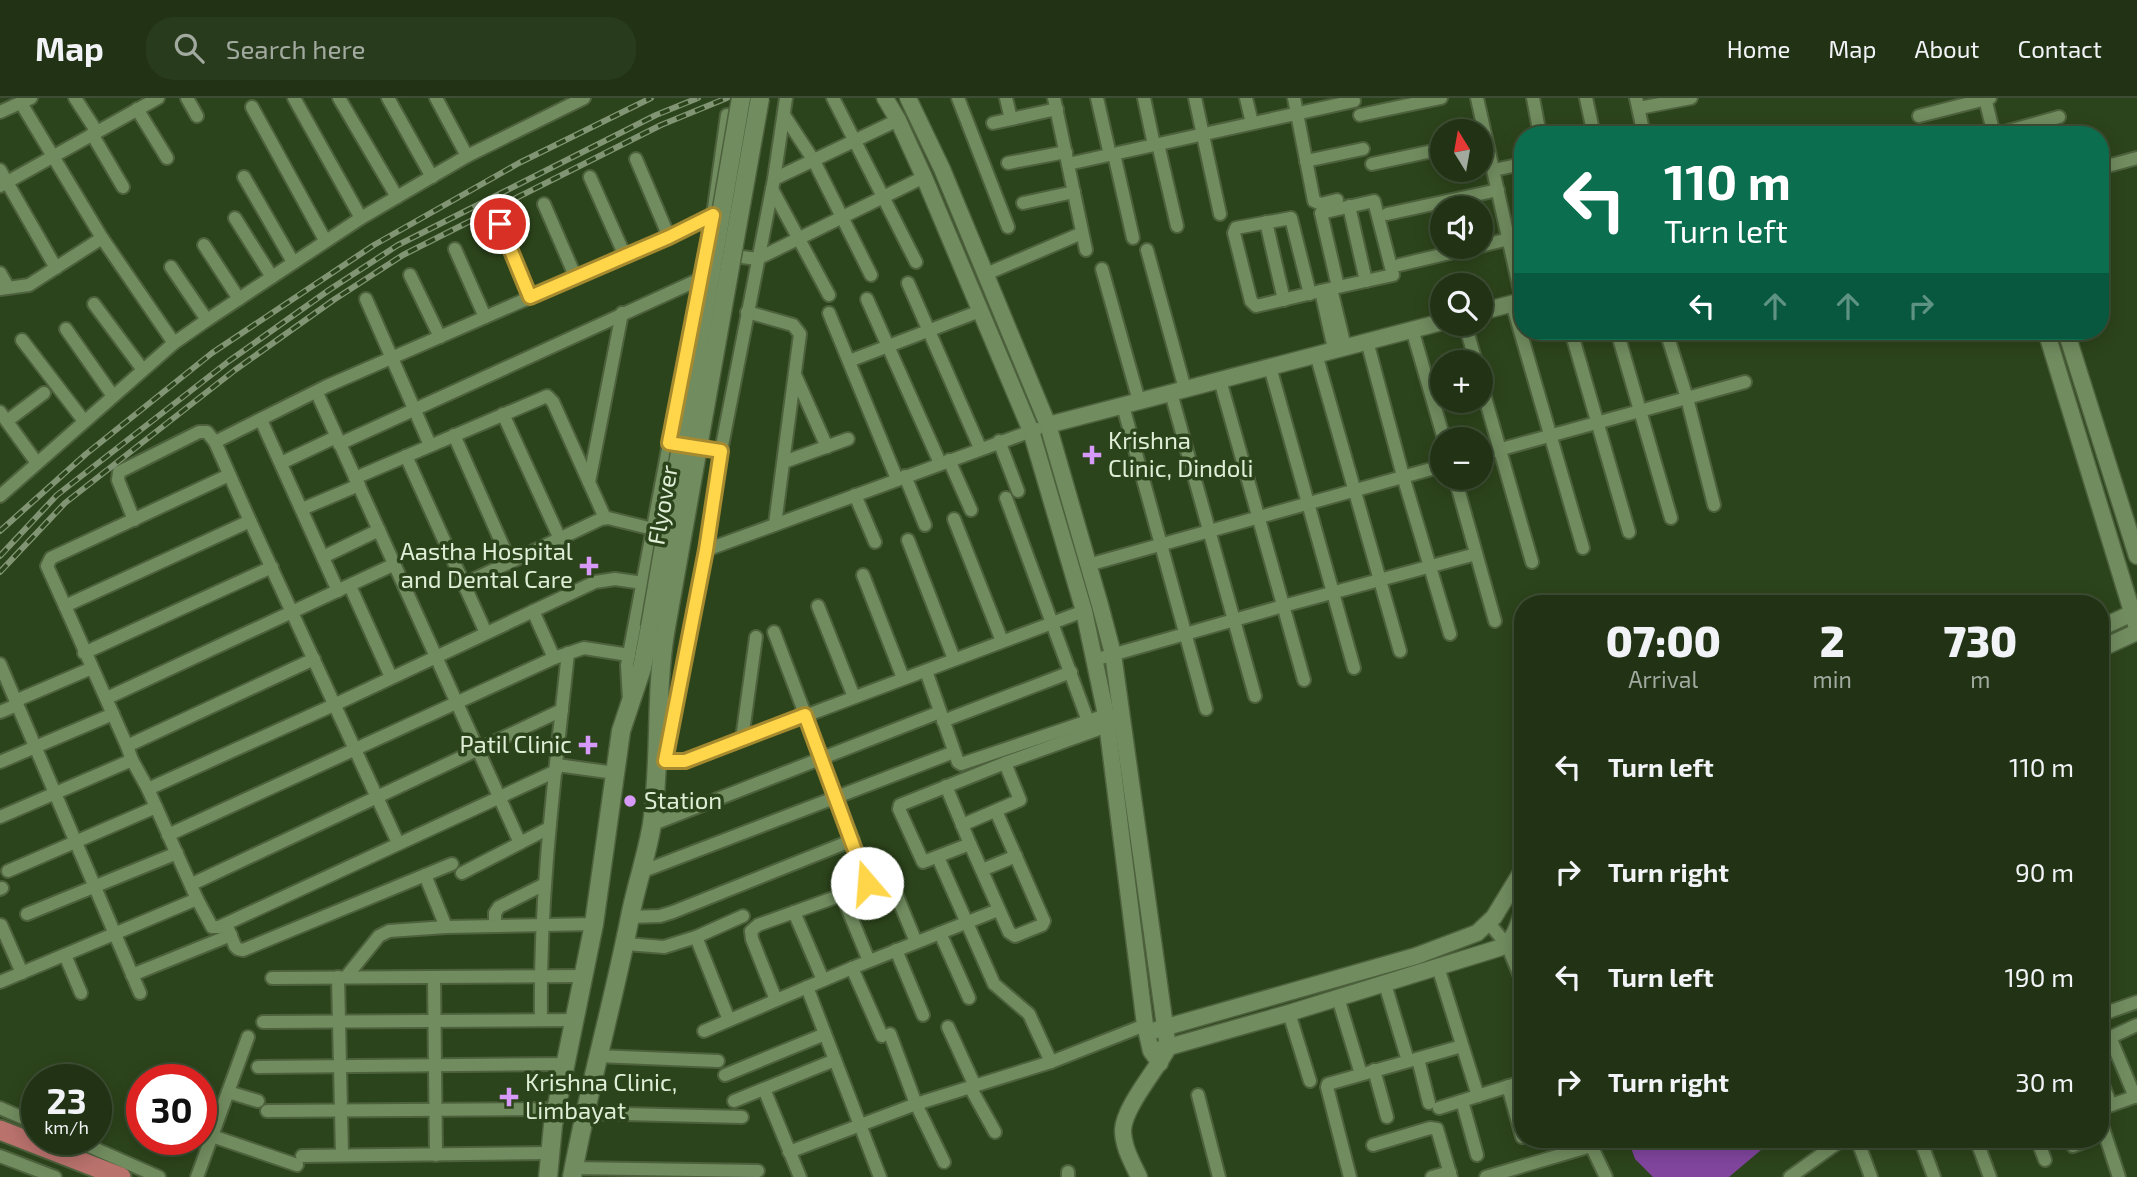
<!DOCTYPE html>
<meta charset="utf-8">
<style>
:root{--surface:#213314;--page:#293b1d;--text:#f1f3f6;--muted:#a2aaa0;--line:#3e4e34}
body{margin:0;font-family:"Exo 2",sans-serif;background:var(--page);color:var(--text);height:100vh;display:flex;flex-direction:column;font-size:26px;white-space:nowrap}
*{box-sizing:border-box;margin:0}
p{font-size:23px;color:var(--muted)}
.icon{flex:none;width:38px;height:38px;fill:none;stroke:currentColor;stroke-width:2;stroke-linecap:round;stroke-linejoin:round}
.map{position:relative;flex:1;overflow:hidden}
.drawer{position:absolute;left:1514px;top:497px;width:595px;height:553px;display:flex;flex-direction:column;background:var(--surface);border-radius:28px;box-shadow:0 4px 18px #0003,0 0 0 2px var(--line)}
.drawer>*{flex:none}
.banner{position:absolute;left:1514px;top:28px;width:595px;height:214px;border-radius:28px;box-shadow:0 4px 18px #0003,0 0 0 2px var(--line);background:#0b6e4f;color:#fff;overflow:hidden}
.needle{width:46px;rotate:349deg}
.buttons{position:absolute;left:1430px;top:21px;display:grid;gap:14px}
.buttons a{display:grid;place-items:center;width:63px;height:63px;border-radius:50%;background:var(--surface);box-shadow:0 4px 18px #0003,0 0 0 2px var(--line);font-size:35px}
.speed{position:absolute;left:21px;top:966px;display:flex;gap:14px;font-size:35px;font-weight:700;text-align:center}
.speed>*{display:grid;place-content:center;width:91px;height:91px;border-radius:50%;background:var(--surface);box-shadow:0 4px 18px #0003,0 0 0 2px var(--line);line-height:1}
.speed small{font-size:18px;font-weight:400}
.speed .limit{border:10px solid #d22;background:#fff;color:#111}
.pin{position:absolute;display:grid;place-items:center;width:60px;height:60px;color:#fff;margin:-30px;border:4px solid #fff;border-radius:50%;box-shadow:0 2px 7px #0007}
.me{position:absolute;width:77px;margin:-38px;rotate:342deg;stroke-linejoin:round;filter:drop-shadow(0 0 5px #0008)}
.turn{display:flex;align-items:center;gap:24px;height:147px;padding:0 35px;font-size:32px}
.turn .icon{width:91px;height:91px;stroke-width:2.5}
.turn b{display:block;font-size:49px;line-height:60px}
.lanes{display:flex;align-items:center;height:66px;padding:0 35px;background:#0003;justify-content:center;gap:35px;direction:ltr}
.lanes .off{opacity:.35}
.eta{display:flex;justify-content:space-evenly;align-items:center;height:119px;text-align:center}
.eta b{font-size:42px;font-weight:800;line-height:49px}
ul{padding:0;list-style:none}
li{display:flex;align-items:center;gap:21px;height:105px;padding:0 35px}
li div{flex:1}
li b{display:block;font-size:26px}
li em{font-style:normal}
header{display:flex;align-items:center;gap:42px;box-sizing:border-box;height:98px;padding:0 35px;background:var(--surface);border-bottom:2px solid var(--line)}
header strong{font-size:33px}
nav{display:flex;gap:38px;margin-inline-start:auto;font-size:24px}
.search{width:490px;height:63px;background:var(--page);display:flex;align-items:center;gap:18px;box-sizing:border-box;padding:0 24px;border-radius:28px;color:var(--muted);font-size:26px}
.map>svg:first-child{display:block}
.water{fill:#81459e}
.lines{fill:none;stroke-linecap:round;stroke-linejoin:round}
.minor-casing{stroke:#4d613d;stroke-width:16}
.tertiary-casing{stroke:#4d613d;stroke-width:19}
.secondary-casing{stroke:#4d613d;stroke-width:21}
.primary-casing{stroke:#4d613d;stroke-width:23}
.minor{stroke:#718c5f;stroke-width:12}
.tertiary{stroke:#718c5f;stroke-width:16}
.secondary{stroke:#718c5f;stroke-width:18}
.primary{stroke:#ba726d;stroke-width:19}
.rail-casing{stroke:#819574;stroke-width:6}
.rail{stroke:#2c441b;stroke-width:3.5;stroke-dasharray:10;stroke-linecap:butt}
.secondary-bridge-casing{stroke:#4d613d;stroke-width:21;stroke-linecap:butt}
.secondary-bridge{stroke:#718c5f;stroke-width:18}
.route-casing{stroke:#a68a30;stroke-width:18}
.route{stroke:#ffd54a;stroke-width:12}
.poi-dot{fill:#d89af8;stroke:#2c441b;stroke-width:2.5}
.labels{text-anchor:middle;stroke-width:7;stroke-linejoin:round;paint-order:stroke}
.poi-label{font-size:24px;fill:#dfeed6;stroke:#2c441b;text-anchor:start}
.street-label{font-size:24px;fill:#dfeed6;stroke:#2c441b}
</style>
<header>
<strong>Map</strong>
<div class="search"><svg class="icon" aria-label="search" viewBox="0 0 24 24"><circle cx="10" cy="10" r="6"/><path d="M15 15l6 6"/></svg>Search here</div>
<nav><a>Home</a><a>Map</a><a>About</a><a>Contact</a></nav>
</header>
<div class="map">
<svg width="2137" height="1079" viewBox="0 0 2137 1079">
<rect width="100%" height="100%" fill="#2c441b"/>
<polygon class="water" points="1628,1041 1774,1041 1729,1079 1653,1079 1635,1061"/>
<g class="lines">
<defs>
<g id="minor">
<polyline points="75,0 97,34"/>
<polyline points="187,0 197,18"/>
<polyline points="294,0 361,120"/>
<polyline points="339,0 397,99"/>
<polyline points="388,0 432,79"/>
<polyline points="436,0 467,58"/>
<polyline points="833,0 916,164"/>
<polyline points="958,0 1008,129"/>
<polyline points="1006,0 1011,21"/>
<polyline points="1054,0 1086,152"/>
<polyline points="1097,0 1110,57"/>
<polyline points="1144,0 1154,47"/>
<polyline points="1195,0 1220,116"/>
<polyline points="1246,0 1252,25"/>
<polyline points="1294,0 1314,103 1321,106 1337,102"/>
<polyline points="1477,0 1522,202"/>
<polyline points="1533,0 1540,37"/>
<polyline points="1586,0 1594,37"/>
<polyline points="1636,0 1644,37"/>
<polyline points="1985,0 1994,37"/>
<polyline points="21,5 102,140 174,245"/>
<polyline points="252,9 325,142"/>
<polyline points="1639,10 1691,0"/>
<polyline points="137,11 167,60"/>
<polyline points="0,14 31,0"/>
<polyline points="784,17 814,63 871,177"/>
<polyline points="1360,17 1441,0"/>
<polyline points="1919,18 1990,0"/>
<polyline points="993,25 1057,11"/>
<polyline points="92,36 123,89"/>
<polyline points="1994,37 2059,19"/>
<polyline points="1158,46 1177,128"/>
<polyline points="1114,56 1133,140"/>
<polyline points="636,61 669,139"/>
<polyline points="1306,63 1363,51"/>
<polyline points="1008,65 1066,54"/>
<polyline points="1068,66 1354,3"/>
<polyline points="1372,66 1442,51"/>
<polyline points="2100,70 2137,60"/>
<polyline points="0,72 56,170"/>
<polyline points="1494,72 1522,66"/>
<polyline points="244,79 293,164"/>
<polyline points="590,79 625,158"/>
<polyline points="774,81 898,22"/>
<polyline points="0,88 158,0"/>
<polyline points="772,91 829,197"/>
<polyline points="1023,105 1074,94"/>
<polyline points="544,106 576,180"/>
<polyline points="1349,108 1366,183"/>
<polyline points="1387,116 1498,92"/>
<polyline points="235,120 272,179"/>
<polyline points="1266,124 1284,202"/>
<polyline points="500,126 530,199"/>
<polyline points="204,147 239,201"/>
<polyline points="1480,148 1509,141"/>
<polyline points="455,151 485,219"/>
<polyline points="1147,152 1185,291"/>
<polyline points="727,157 757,161 924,79"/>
<polyline points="1399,167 1475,149"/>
<polyline points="171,169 207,222"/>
<polyline points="1102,171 1139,303"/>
<polyline points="0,175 8,189"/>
<polyline points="986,176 1082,135"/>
<polyline points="410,177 440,239"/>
<polyline points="908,185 980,350"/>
<polyline points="0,191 29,187 102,140"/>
<polyline points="1331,191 1345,249"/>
<polyline points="1321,193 1334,251"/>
<path d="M1310 196 1291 120 1236 130 1234 135 1251 203 1256 208C1283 202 1311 195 1338 189L1393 177 1374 103 1321 115 1338 189"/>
<polyline points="366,201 430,347"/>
<polyline points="867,201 940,365"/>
<polyline points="1512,205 1583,450"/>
<polyline points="94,206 143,272"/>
<polyline points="747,214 793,227 800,236 775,426"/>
<polyline points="829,215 897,381"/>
<polyline points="1465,226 1476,264"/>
<polyline points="66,231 113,298"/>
<polyline points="1412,231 1444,341"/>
<polyline points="1571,233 1629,434"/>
<polyline points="1617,233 1671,420"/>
<polyline points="1666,233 1687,300 1714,407"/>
<polyline points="22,242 84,323"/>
<polyline points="1367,243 1403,378 1450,536"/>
<polyline points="1316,256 1400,553"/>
<polyline points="849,263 980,213"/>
<polyline points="1270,269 1354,570"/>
<polyline points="796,279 827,349"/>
<polyline points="1220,282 1304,582"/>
<polyline points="1480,282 1532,464"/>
<polyline points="317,295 520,745"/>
<polyline points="1171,295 1255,598"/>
<polyline points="1123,308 1206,611"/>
<polyline points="0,314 37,365"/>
<polyline points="503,316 560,441"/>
<polyline points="261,322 338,493"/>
<polyline points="7,323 44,295"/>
<polyline points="454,337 510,464"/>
<polyline points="999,343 1018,393"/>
<polyline points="339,346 700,181"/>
<polyline points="1480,357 1745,284"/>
<polyline points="406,358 486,535"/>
<polyline points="949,362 971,412"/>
<polyline points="784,364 848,341"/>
<polyline points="281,365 336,339"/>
<polyline points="905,378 925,427"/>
<polyline points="355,380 547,298 553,304 605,420"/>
<polyline points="1455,380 1495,523"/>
<polyline points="589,384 622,215"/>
<polyline points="855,397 875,444"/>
<polyline points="0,398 174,245 207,222 361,120 467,58 584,0"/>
<polyline points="1006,400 1088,623"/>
<polyline points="302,411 359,387"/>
<polyline points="954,421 1002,543"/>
<polyline points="134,422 118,382 119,374 199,334 207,334 215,344"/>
<polyline points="250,423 398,745"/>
<polyline points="908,442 954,561"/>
<polyline points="706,452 1037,331"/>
<polyline points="323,459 379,432"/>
<polyline points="1088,467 1442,368"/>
<polyline points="863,477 903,580"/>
<polyline points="464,486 601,421 608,420 653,431"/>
<polyline points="350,488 391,579"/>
<polyline points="65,508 47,468 51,460 229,377"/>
<polyline points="818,508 854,599"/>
<polyline points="533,513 554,560"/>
<polyline points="774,534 867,780 864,789 758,827 751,833 752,841 776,902"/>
<polyline points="84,555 272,469"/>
<polyline points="1094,562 1283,508 1476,456"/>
<polyline points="0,566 140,895"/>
<polyline points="926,573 958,664 961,666 1106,617"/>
<polyline points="107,600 395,466"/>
<polyline points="629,602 627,567 709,135"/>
<polyline points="15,603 92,570"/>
<polyline points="0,614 17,607"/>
<polyline points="943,623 1071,574"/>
<polyline points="742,641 756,539"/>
<polyline points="127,648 314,561"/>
<polyline points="657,662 685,663 1084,513"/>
<polyline points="665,663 706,452 721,353 774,81 786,0"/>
<polyline points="0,664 113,616"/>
<polyline points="557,667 615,675"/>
<polyline points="946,688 970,746"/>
<polyline points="148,691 336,606 595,484 615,481 643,485"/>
<polyline points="996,713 1044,823 1042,827 1015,838 1009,834 970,746 923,764 899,711 900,707 1005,665 1107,628"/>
<polyline points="0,719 132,662"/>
<polyline points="651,727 940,614"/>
<polyline points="962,727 1020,702 1005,665"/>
<polyline points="168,737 554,560 584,550 629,557"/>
<polyline points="940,764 994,886 1029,916 1051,964"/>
<polyline points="982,772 1016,758"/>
<polyline points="8,773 156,709"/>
<polyline points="641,774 954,654"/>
<polyline points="462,775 549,730"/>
<polyline points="425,777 446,829"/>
<polyline points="890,781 916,844"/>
<polyline points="192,786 562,612"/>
<polyline points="0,791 2,790"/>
<polyline points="842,797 869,863"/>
<polyline points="197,801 212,829 219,829 556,673"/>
<polyline points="794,814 823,882"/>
<polyline points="27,816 177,755"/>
<polyline points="630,819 660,818 673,814 853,742"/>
<polyline points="1488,824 1507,847 1522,883"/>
<polyline points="226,826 235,848 238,851 243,852 452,766"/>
<polyline points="1,827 22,875"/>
<polyline points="495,828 495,815 499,809 545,786"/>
<polyline points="940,835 969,900"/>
<polyline points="696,839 729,922"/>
<polyline points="626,846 664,849 696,839 743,818"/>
<polyline points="896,852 923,917"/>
<polyline points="65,857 81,895"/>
<polyline points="1438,869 1478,998"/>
<polyline points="852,870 882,938"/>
<polyline points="132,877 231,837"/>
<polyline points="338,879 342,1057"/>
<polyline points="346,879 379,838 389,833 446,829 594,826"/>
<polyline points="434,879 436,1057"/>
<polyline points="272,880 585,878"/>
<polyline points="0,884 197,801 148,691 132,662 127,648 65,508 250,423 215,344 327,288 669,139 713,117 727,17"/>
<polyline points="1385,886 1408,963"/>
<polyline points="807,889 880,1079"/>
<polyline points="1338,900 1361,976"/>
<polyline points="1289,915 1310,983"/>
<polyline points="2100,917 2137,904"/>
<path d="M541 922C539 798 555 677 568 555"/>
<polyline points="263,924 575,922"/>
<polyline points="948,929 975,988"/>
<polyline points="704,933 852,870 993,814"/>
<polyline points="890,936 916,1006 944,1064"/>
<polyline points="2110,939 2135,999"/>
<polyline points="2100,944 2137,927"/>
<polyline points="597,958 718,963"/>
<polyline points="1418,961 1429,1005"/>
<polyline points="258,969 566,966"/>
<polyline points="1374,972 1387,1019"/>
<polyline points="725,977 825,936"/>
<polyline points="2100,980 2111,1007"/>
<polyline points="1508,988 1522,1039"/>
<polyline points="970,989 995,1034"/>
<polyline points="764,991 800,1079"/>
<polyline points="228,994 258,1003"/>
<polyline points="1198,997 1219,1079"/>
<polyline points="734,1003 835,962"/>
<polyline points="1462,1003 1477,1057"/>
<polyline points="0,1010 37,1026"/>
<polyline points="1439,1010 1522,984"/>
<polyline points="2100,1011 2137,998"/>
<polyline points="267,1013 556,1011"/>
<polyline points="585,1015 742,1019"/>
<polyline points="2100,1021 2119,1079"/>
<polyline points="212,1038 297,1067"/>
<polyline points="73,1041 159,1079"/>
<polyline points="1588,1041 1606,1079"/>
<polyline points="1857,1041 1871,1079"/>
<polyline points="1920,1041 1934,1079"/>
<polyline points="1976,1041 1990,1079"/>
<polyline points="2037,1041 2045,1062"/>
<polyline points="2068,1041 2073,1048 2091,1041"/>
<polyline points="1373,1047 1430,1030 1437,1031 1451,1079"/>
<polyline points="789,1054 916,1006 1051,964 1145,927"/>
<polyline points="0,1058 55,1079"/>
<polyline points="302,1058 549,1055"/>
<polyline points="573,1070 758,1073"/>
<polyline points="1068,1074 1068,1079"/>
<polyline points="197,1079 248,939"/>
<polyline points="1350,1079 1327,989 1328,986 1462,948"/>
<polyline points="1432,1079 1450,1074"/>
<polyline points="1486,1079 1591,1048"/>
<polyline points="1790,1079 1843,1041"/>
</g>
<g id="tertiary">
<polyline points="885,0 898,22 924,79 1031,333 1084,513 1106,617 1145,927 1151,953 1160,965"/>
<path d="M908 0 942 71 1048 327 1100 507 1113 556 1168 950C1157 971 1124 1009 1123 1032 1123 1049 1132 1064 1139 1079"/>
<polyline points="1480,214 1522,203"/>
<polyline points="2046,233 2137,530"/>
<polyline points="2066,233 2137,458"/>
<polyline points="1048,327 1442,224"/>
<polyline points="2100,530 2137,513"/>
<polyline points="2100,551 2137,534"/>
<polyline points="1156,932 1416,858 1477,835 1494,819 1522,773"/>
<path d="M1158 952 1289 915 1499 850C1514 844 1517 830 1522 815"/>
</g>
<g id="secondary">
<polyline points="548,1079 553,1027 594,826 621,633 642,570 650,529"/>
<path d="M572 1079C588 992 613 906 630 819 636 788 647 757 652 726 661 662 655 598 665 535"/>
</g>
<polyline id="primary" points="0,1032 121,1079"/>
</defs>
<use href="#minor" class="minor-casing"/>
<use href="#tertiary" class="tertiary-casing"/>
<use href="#secondary" class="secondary-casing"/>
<use href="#primary" class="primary-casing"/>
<use href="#minor" class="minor"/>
<use href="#tertiary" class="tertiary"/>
<use href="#secondary" class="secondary"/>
<use href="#primary" class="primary"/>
<defs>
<g id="rail">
<polyline points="0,433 86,356 212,255 374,147 519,65 651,0"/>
<polyline points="0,458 57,397 229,263 329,192 398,147 656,17 698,0"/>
<polyline points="0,474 65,405 235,272 335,201 403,157 661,27 727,0"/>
</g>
</defs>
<use href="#rail" class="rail-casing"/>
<use href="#rail" class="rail"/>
<defs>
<g id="secondary-bridge">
<polyline points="650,529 741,0"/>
<polyline points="665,535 760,0"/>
</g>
</defs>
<use href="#secondary-bridge" class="secondary-bridge-casing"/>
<use href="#secondary-bridge" class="secondary-bridge"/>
</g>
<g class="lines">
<defs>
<polyline id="route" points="500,126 530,199 669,139 713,117 669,345 721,353 706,452 665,663 685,663 805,617 867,785"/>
</defs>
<use href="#route" class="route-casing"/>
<use href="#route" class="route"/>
</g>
<g class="poi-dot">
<path d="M1088.5 346.5h7v7h7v7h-7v7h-7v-7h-7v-7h7z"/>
<path d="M585.5 457.5h7v7h7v7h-7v7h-7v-7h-7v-7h7z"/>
<path d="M584.5 636.5h7v7h7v7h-7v7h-7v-7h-7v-7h7z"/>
<circle cx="630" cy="703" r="7"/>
<path d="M505.5 988.5h7v7h7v7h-7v7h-7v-7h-7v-7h7z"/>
</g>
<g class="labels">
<g class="poi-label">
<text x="1108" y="351">Krishna<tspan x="1108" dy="28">Clinic, Dindoli</tspan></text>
<text x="573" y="462" text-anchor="end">Aastha Hospital<tspan x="573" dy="28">and Dental Care</tspan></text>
<text x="572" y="655" text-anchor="end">Patil Clinic</text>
<text x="644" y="711">Station</text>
<text x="525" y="993">Krishna Clinic,<tspan x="525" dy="28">Limbayat</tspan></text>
</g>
<g class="street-label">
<text transform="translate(663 407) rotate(-80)" y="8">Flyover</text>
</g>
</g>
</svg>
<div class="buttons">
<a><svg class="needle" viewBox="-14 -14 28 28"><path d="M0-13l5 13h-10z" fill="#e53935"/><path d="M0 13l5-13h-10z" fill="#a2aaa0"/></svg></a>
<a><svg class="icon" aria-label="sound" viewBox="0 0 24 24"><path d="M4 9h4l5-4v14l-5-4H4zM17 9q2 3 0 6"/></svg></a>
<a><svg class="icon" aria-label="search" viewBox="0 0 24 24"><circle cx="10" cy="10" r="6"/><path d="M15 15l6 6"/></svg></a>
<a>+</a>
<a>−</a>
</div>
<div class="speed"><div>23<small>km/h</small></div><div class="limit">30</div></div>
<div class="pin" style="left:500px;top:126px;background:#d93025"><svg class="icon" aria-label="arrive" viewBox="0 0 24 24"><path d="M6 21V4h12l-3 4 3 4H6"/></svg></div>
<svg class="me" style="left:867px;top:785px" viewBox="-20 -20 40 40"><circle r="19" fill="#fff"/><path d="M0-13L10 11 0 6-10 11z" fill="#ffd54a"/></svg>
<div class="banner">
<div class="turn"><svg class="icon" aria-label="left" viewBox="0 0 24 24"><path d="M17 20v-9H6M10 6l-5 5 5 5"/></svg><div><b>110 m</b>Turn left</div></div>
<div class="lanes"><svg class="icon" aria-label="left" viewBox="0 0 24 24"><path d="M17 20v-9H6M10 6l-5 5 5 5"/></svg><svg class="icon off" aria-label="ahead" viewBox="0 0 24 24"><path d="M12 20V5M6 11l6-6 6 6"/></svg><svg class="icon off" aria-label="ahead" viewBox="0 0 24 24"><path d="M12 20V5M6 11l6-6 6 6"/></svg><svg class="icon off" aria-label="right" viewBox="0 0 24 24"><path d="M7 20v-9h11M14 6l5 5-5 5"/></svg></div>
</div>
<section class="drawer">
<div class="eta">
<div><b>07:00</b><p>Arrival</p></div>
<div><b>2</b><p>min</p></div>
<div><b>730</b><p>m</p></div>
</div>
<ul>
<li><svg class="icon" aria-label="left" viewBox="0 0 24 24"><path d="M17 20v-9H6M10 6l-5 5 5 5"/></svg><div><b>Turn left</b></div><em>110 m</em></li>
<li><svg class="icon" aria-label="right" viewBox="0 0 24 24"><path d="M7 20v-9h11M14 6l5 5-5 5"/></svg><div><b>Turn right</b></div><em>90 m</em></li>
<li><svg class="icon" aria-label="left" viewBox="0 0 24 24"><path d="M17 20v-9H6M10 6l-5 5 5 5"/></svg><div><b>Turn left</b></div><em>190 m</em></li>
<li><svg class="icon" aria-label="right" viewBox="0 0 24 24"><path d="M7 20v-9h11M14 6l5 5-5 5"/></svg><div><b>Turn right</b></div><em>30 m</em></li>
</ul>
</section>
</div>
